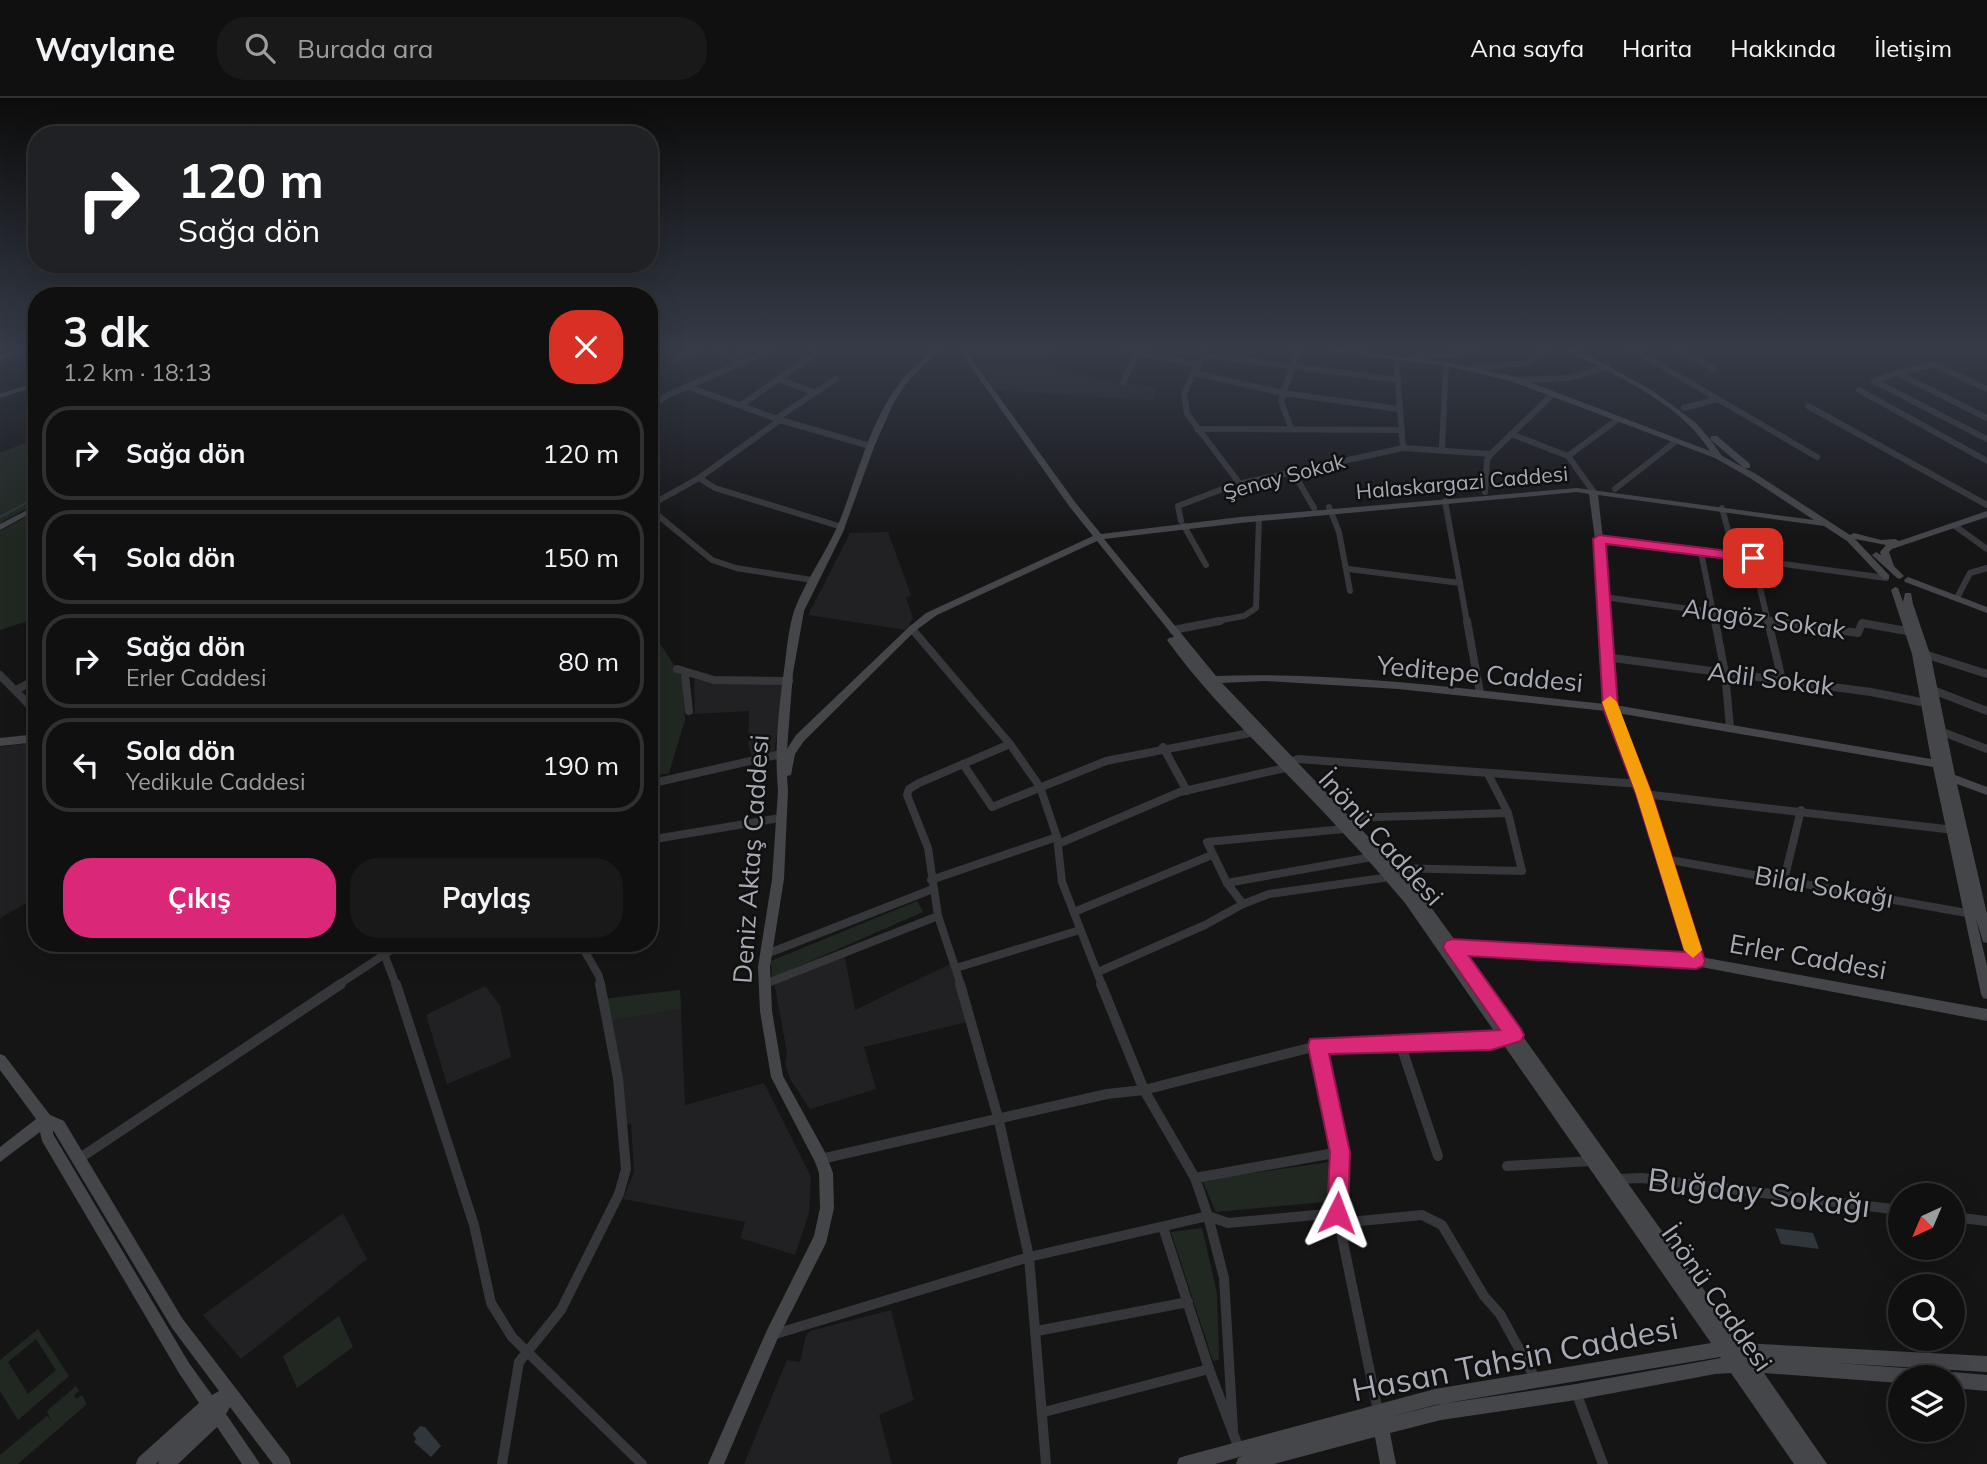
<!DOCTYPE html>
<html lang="tr">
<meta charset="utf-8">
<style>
:root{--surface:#101010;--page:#191919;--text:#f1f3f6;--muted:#9c9d9f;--line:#303030;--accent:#db2777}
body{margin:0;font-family:Mulish,sans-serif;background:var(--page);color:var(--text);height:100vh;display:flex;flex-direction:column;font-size:26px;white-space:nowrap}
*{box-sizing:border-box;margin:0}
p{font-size:23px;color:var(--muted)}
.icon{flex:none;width:38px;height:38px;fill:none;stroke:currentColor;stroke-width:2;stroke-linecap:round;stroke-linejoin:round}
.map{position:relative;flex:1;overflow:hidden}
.panel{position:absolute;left:28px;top:189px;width:630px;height:665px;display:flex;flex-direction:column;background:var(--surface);border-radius:28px;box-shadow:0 7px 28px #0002,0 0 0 2px var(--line)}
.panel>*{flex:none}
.guide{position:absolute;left:28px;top:28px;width:630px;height:147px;border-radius:28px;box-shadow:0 7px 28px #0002,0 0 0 2px var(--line);background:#202124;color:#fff;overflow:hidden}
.needle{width:46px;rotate:224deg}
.tools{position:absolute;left:1888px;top:1085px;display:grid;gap:14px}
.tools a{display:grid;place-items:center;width:77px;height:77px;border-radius:50%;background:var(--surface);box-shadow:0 7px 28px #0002,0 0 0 2px var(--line);font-size:35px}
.pin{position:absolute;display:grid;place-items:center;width:60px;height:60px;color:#fff;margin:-30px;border-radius:14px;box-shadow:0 4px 10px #0006}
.me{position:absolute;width:77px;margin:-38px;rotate:3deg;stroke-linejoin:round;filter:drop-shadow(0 0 5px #0008)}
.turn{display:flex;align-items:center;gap:24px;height:147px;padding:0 35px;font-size:32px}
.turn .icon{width:91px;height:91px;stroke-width:2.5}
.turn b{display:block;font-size:49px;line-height:60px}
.round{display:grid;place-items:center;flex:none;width:74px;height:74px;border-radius:28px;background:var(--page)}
.head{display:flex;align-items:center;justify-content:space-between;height:119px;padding:0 35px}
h1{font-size:42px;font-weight:700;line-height:52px}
.action{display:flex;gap:14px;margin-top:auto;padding:14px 35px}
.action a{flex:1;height:80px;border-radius:28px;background:var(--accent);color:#fff;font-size:28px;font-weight:700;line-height:80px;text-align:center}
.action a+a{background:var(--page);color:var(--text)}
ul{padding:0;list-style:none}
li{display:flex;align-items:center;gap:21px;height:94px;margin:0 14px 10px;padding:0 21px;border:4px solid var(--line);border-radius:28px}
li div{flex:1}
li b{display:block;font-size:26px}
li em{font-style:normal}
header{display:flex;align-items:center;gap:42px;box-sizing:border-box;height:98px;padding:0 35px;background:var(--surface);border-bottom:2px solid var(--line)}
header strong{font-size:33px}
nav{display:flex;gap:38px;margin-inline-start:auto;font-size:24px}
.search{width:490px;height:63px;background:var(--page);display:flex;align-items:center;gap:18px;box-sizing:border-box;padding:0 24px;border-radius:28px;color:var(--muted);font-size:26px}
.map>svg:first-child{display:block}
.built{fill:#212123}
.green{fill:#212822;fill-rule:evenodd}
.water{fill:#2f373d}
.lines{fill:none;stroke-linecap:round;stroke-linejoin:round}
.stream{stroke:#2f373d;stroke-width:2}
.street-far2{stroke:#36373b;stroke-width:6}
.street-far1{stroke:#36373b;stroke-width:8}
.street{stroke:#36373b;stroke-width:10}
.secondary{fill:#44464a;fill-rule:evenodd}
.route{fill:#db2777;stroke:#8e194d;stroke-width:2}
.slow{fill:#f59e0b}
.labels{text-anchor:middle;stroke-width:5;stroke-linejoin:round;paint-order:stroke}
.far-street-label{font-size:21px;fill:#a8abb5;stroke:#101011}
.street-label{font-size:26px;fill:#a8abb5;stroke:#101011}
.near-street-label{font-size:32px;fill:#a8abb5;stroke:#101011}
</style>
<header>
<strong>Waylane</strong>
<div class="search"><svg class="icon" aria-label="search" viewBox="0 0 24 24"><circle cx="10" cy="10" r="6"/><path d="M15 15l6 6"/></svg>Burada ara</div>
<nav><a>Ana sayfa</a><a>Harita</a><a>Hakkında</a><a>İletişim</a></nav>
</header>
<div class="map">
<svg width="1987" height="1366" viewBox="0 0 1987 1366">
<rect width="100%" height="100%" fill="#151516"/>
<g class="built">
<polygon points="972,255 1034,264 1094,281 1156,289 1154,303 995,292"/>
<polygon points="888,434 911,497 906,500 913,520 906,532 808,517 850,435"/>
<polygon points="694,581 785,587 774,654 752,659 748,646 749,613 695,616"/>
<polygon points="30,645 37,648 37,799 0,820 0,649"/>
<polygon points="844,855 855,912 954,864 971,923 864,949 876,991 810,1011 790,981 785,966 787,955 774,883"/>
<polygon points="485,888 500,907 511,959 447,986 426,917"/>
<polygon points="680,892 685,1007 764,985 811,1079 809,1115 795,1157 740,1140 745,1124 623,1101 634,1074 631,1025 624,1028 603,901"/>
<polygon points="343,1115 367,1161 241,1261 203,1217"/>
<polygon points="891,1212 914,1302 879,1317 892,1366 744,1366 787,1262 800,1264 806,1237 810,1233"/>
</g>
<g class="green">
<polygon points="972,249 1058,249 1046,266 972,254"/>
<polygon points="37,340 37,405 0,425 0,355"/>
<polygon points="37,413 37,520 0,532 0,433"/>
<polygon points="649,529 682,579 685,622 669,675 649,679"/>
<polygon points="917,803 923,814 772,880 771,863"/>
<polygon points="680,892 681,911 607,923 603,901"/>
<polygon points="1331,1064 1336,1103 1216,1114 1202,1082"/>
<polygon points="1202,1130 1217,1195 1219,1262 1213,1263 1171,1134"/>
<polygon points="339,1218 353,1249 297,1290 283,1258"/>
<path d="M38 1231 69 1278 18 1322 0 1293V1262ZM36 1241 56 1272 28 1296 8 1264Z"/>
<polygon points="76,1288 79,1293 74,1297 76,1301 82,1297 87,1306 18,1366 0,1366 0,1357 47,1318 51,1323 47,1313"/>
</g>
<g class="water">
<polygon points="1775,1130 1813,1135 1819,1151 1781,1146"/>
<polygon points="420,1328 425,1329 441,1348 431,1359 414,1344 416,1341 413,1336"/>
</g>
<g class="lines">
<polyline class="stream" points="0,419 37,399"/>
<g class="street-far2">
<polyline points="713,249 742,266"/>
<polyline points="1112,249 1137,252"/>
<polyline points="1208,249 1194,275 1283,295 1398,311"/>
<polyline points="1629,249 1817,359"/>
<polyline points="1675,249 1714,271"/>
<polyline points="1760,249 1771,249"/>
<polyline points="1918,249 1963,249"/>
<polyline points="1204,257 1399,282"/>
<polyline points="732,260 753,249"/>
<polyline points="1396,261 1403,350"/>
<polyline points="1411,262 1421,258 1447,258 1483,249"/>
<polyline points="673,263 703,249"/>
<polyline points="1471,270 1526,265 1552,249"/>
<polyline points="1194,275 1184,295 1187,316 1240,386"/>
<polyline points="778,281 813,294"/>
<polyline points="1516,282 1569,280 1607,269"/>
<polyline points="1874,283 1987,341"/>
<polyline points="1874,283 1897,275"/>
<polyline points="1123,285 1137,254 1198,267"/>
<polyline points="689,289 780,322 870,348"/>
<polyline points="1987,291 1933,266 1897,275 1987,320"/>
<polyline points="1859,292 1987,363"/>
<polyline points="741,307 815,256"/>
<polyline points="1808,308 1987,407"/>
<polyline points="1684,310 1718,301"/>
<polyline points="649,311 666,298 777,249"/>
<polyline points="777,320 836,281"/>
<polyline points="1291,330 1281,303 1299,249"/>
<polyline points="1197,331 1399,332"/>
<polyline points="1511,336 1568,358"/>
<polyline points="1442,350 1446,266"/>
<polyline points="1293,374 1314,410"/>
<polyline points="699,380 780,322"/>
<polyline points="1615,391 1675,344"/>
<polyline points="1593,393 1568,358 1618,321"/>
<polyline points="1485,394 1487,362 1491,356 1553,296"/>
<polyline points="1445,403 1467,524"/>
<polyline points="649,408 699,380 715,390 842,429"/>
<polyline points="1329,409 1339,434 1350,493"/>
<polyline points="649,410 712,462 736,470 812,482"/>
<polyline points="1722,410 1735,459"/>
<polyline points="1181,423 1178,408 1233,387 1403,350 1491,356"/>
<polyline points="1184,428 1206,467"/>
<polyline points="1955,428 1987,451"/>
<polyline points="1599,441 1886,480"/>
<polyline points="1701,454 1715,524"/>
<polyline points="1753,460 1768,524"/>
<polyline points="1348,471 1460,485"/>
<polyline points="1604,499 1783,524"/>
<polyline points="1957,500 1970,475 1987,470"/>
<polyline points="1211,524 1244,518 1256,510 1259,420"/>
</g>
<g class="street-far1">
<polyline points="1467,523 1480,595"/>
<polyline points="1715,523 1725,575 1730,629"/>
<polyline points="1768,523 1782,582"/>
<polyline points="1771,523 1858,535 1862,525 1912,534"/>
<polyline points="912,531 1010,646 1040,689 1057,739 1062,784 1102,887"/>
<polyline points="1173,532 1220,523"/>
<polyline points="1924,556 1987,576"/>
<polyline points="1605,559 1871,594 1931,606"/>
<polyline points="677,571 714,582 789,583"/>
<polyline points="0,577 37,615"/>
<polyline points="685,577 689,613"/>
<polyline points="16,592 37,581"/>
<polyline points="1933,592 1987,613"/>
<polyline points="1940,633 1987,651"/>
<polyline points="1163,649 1187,693"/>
<polyline points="1290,664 1298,661 1641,686"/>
<polyline points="963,666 992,709 1106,663 1255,634"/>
<polyline points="649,686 781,656"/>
<polyline points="1644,696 1954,732"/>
<polyline points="1345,720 1508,715"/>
<polyline points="649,742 780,720"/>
<polyline points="1058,746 1180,694 1285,670"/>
<polyline points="1665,761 1972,816"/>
<polyline points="1393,770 1522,773 1508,715 1488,676"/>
<polyline points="931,782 1057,739"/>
<polyline points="1784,782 1801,712"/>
<polyline points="1227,785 1372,759"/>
<polyline points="1243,806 1269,796 1390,779"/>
<polyline points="1074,814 1212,757"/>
<polyline points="374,845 384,856 396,887"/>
<polyline points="580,845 599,878 601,887"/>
<polyline points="769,855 933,791"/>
<polyline points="956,870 1080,832"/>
<polyline points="1098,874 1205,827 1243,806 1227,785 1207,744 1344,731"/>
<polyline points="765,886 938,818"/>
<polyline points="338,887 402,845"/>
<polyline points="961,887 938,818 928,750 907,697 909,691 919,685 1010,646"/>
</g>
<g class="street">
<polyline points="396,886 474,1127 491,1205 512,1239 642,1366"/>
<polyline points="960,886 999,1023 1029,1159 1046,1366"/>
<polyline points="1101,886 1144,992 1195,1080 1208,1118 1224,1180 1233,1332"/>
<polyline points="1400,945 1438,1058"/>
<polyline points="1317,948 1340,1054 1337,1115 1378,1313"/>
<polyline points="80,1060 341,886"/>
<polyline points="821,1061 1107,996 1144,992 1317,948 1491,944 1504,940"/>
<polyline points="1507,1068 1591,1063"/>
<polyline points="1195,1080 1340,1054"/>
<polyline points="1617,1081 1642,1080 1900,1112"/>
<polyline points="1208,1118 1228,1125 1337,1115"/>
<polyline points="1953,1119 1987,1123"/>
<polyline points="1339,1125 1422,1117 1442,1127 1484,1198 1500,1216 1536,1282"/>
<polyline points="1163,1129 1209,1271 1239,1351"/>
<polyline points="1037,1233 1188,1204"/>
<polyline points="772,1237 1029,1159 1208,1118"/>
<polyline points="1576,1294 1603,1366"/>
<polyline points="1044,1314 1209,1271"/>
<polyline points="502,1366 519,1264 561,1212 619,1096 626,1071 618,980 600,886"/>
</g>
<g class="secondary">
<polygon points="31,249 37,249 37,251 0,262 0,258"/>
<path d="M937 249H944L922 269 905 287 893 306 874 349 843 434 804 513 793 575 787 651 796 637 909 529 926 515 1093 438 1069 408 957 249H963L1075 404 1101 436 1240 419 1577 390 1814 422 1750 380 1715 360 1511 283 1446 268 1312 251 1309 249H1325L1446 264 1516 279 1710 353C1686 315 1643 291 1604 271 1590 263 1573 258 1561 249H1569L1586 256 1653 293 1695 324 1710 341 1722 358 1756 376 1850 437 1854 435 1881 442 1895 441 1899 443 1987 413V419L1892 451 1889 454 1894 468 1904 478 1900 481 1897 480 1872 457 1876 454 1881 457 1880 454 1886 447 1855 441 1889 477V481H1883L1847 443 1824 428 1598 397 1603 441 1615 607 1931 661 1912 556 1891 492 1895 489 1898 490 1903 504 1905 495H1911L1913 506 1931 559 1955 677 1987 689V697L1957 686 1987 816V845L1983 844 1976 820 1987 868V901L1983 900 1981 896 1933 669 1617 615 1649 696 1701 859 1987 911V923L1696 868 1464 856 1742 1245 1987 1258V1274L1836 1265 1919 1271 1924 1274 1927 1279H1900V1285L1764 1275 1827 1366H1794L1731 1275 1715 1276 1576 1302 1441 1322 1390 1335 1396 1366H1380L1375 1339 1274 1366H1236L1238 1360 1243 1358 1215 1366H1177L1179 1360 1185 1358 1435 1291 1711 1245 1405 805C1365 757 1322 712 1278 667 1239 627 1199 587 1167 542L1169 540 1174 539 1097 443 937 517 915 533 804 643 795 656 791 677 787 678 788 693 784 781 770 869 772 913 783 978 826 1056 833 1075 834 1110 826 1145 777 1242 724 1366H708L767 1232 814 1138 820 1110 819 1075 815 1064 771 979 760 913 758 869 772 781 778 693C774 651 779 607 785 565 787 548 789 529 794 513 806 481 827 454 840 422 858 376 869 326 899 286 910 271 923 260 937 249ZM1577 394 1589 396 1595 441 1605 606C1476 593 1345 573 1216 578L1104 441 1240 425ZM1264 583 1398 591 1606 613 1639 696 1688 857 1457 845 1417 790 1222 585ZM1720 1259 1721 1260 1576 1286 1441 1306 1386 1320 1435 1307Z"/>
<polygon points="37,284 37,288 0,300 0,296"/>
<polygon points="1711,338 1717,338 1750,366 1750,370 1744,370 1711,342"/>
<polygon points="37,407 37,412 0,432 0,426"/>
<polygon points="1908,479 1987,509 1987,515 1905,484 1904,482"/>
<polygon points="37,636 37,644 0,648 0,640"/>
<path d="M0 956 5 958 50 1017 64 1023 182 1220 289 1360 291 1366H273L230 1309 226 1316 260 1366H242L217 1329 178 1366H158L159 1363 156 1366H136L138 1360 199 1305 179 1275 42 1043 40 1034 0 1064V1049L36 1021 0 972ZM53 1032 172 1230 219 1293 212 1297 189 1265 53 1036Z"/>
<polygon points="1953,1274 1987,1277 1987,1293 1953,1290 1953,1279 1946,1279 1948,1277"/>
</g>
</g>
<linearGradient id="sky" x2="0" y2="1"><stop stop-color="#0c0c0c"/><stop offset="0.57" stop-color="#353b47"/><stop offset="1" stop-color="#353b47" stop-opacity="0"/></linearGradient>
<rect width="1987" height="440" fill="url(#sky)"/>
<polygon class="route" points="1599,437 1753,456 1760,460 1753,464 1606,446 1618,610 1652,696 1705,863 1703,868 1696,871 1469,858 1521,931 1524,937 1521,943 1491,952 1329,956 1350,1054 1348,1115 1345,1122 1337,1126 1330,1122 1327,1115 1330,1054 1308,948 1310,941 1500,932 1446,854 1443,849 1446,843 1452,841 1685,854 1636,696 1603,610 1593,441"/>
<polygon class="slow" points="1610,598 1617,604 1652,696 1702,852 1693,860 1684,852 1636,696 1602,604"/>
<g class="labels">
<g class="far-street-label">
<text transform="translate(1284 379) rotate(-15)" y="7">Şenay Sokak</text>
<text transform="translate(1462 385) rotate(-5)" y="7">Halaskargazi Caddesi</text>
</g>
<g class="street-label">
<text transform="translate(1764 521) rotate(8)" y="9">Alagöz Sokak</text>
<text transform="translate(1480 576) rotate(5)" y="9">Yeditepe Caddesi</text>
<text transform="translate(1771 581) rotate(7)" y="9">Adil Sokak</text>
<text transform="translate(1381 740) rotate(48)" y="9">İnönü Caddesi</text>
<text transform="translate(751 761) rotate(-86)" y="9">Deniz Aktaş Caddesi</text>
<text transform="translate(1824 789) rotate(10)" y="9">Bilal Sokağı</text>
<text transform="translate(1808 859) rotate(10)" y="9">Erler Caddesi</text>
<text transform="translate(1717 1200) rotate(55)" y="9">İnönü Caddesi</text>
</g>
<g class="near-street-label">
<text transform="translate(1759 1095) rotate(7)" y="11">Buğday Sokağı</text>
<text transform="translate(1515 1261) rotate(-11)" y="11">Hasan Tahsin Caddesi</text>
</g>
</g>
</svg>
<div class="tools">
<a><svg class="needle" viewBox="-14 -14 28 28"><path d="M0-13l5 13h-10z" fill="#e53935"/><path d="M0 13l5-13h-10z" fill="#9c9d9f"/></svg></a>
<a><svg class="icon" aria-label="search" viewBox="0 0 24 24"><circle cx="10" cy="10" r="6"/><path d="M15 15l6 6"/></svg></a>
<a><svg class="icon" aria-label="layers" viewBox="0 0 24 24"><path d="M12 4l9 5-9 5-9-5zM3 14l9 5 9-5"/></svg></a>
</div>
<div class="pin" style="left:1753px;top:460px;background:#d93025"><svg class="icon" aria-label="arrive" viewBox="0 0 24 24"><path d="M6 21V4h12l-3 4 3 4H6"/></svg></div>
<svg class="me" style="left:1337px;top:1115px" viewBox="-20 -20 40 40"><path d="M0-17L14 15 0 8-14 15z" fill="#db2777" stroke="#fff" stroke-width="4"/></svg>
<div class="guide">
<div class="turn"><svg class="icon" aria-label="right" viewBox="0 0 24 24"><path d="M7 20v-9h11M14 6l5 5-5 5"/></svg><div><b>120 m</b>Sağa dön</div></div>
</div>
<section class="panel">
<div class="head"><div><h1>3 dk</h1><p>1.2 km · 18:13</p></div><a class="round" style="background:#d93025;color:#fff"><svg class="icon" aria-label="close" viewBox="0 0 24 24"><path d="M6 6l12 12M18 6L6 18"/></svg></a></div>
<ul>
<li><svg class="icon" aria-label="right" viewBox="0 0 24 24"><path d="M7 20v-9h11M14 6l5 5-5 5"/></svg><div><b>Sağa dön</b></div><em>120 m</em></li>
<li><svg class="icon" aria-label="left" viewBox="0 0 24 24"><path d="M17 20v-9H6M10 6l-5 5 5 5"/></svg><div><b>Sola dön</b></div><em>150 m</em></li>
<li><svg class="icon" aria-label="right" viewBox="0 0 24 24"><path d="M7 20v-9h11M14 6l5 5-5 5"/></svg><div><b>Sağa dön</b><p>Erler Caddesi</p></div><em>80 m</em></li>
<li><svg class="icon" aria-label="left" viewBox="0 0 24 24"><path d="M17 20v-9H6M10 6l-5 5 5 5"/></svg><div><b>Sola dön</b><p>Yedikule Caddesi</p></div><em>190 m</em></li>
</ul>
<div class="action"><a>Çıkış</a><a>Paylaş</a></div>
</section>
</div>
